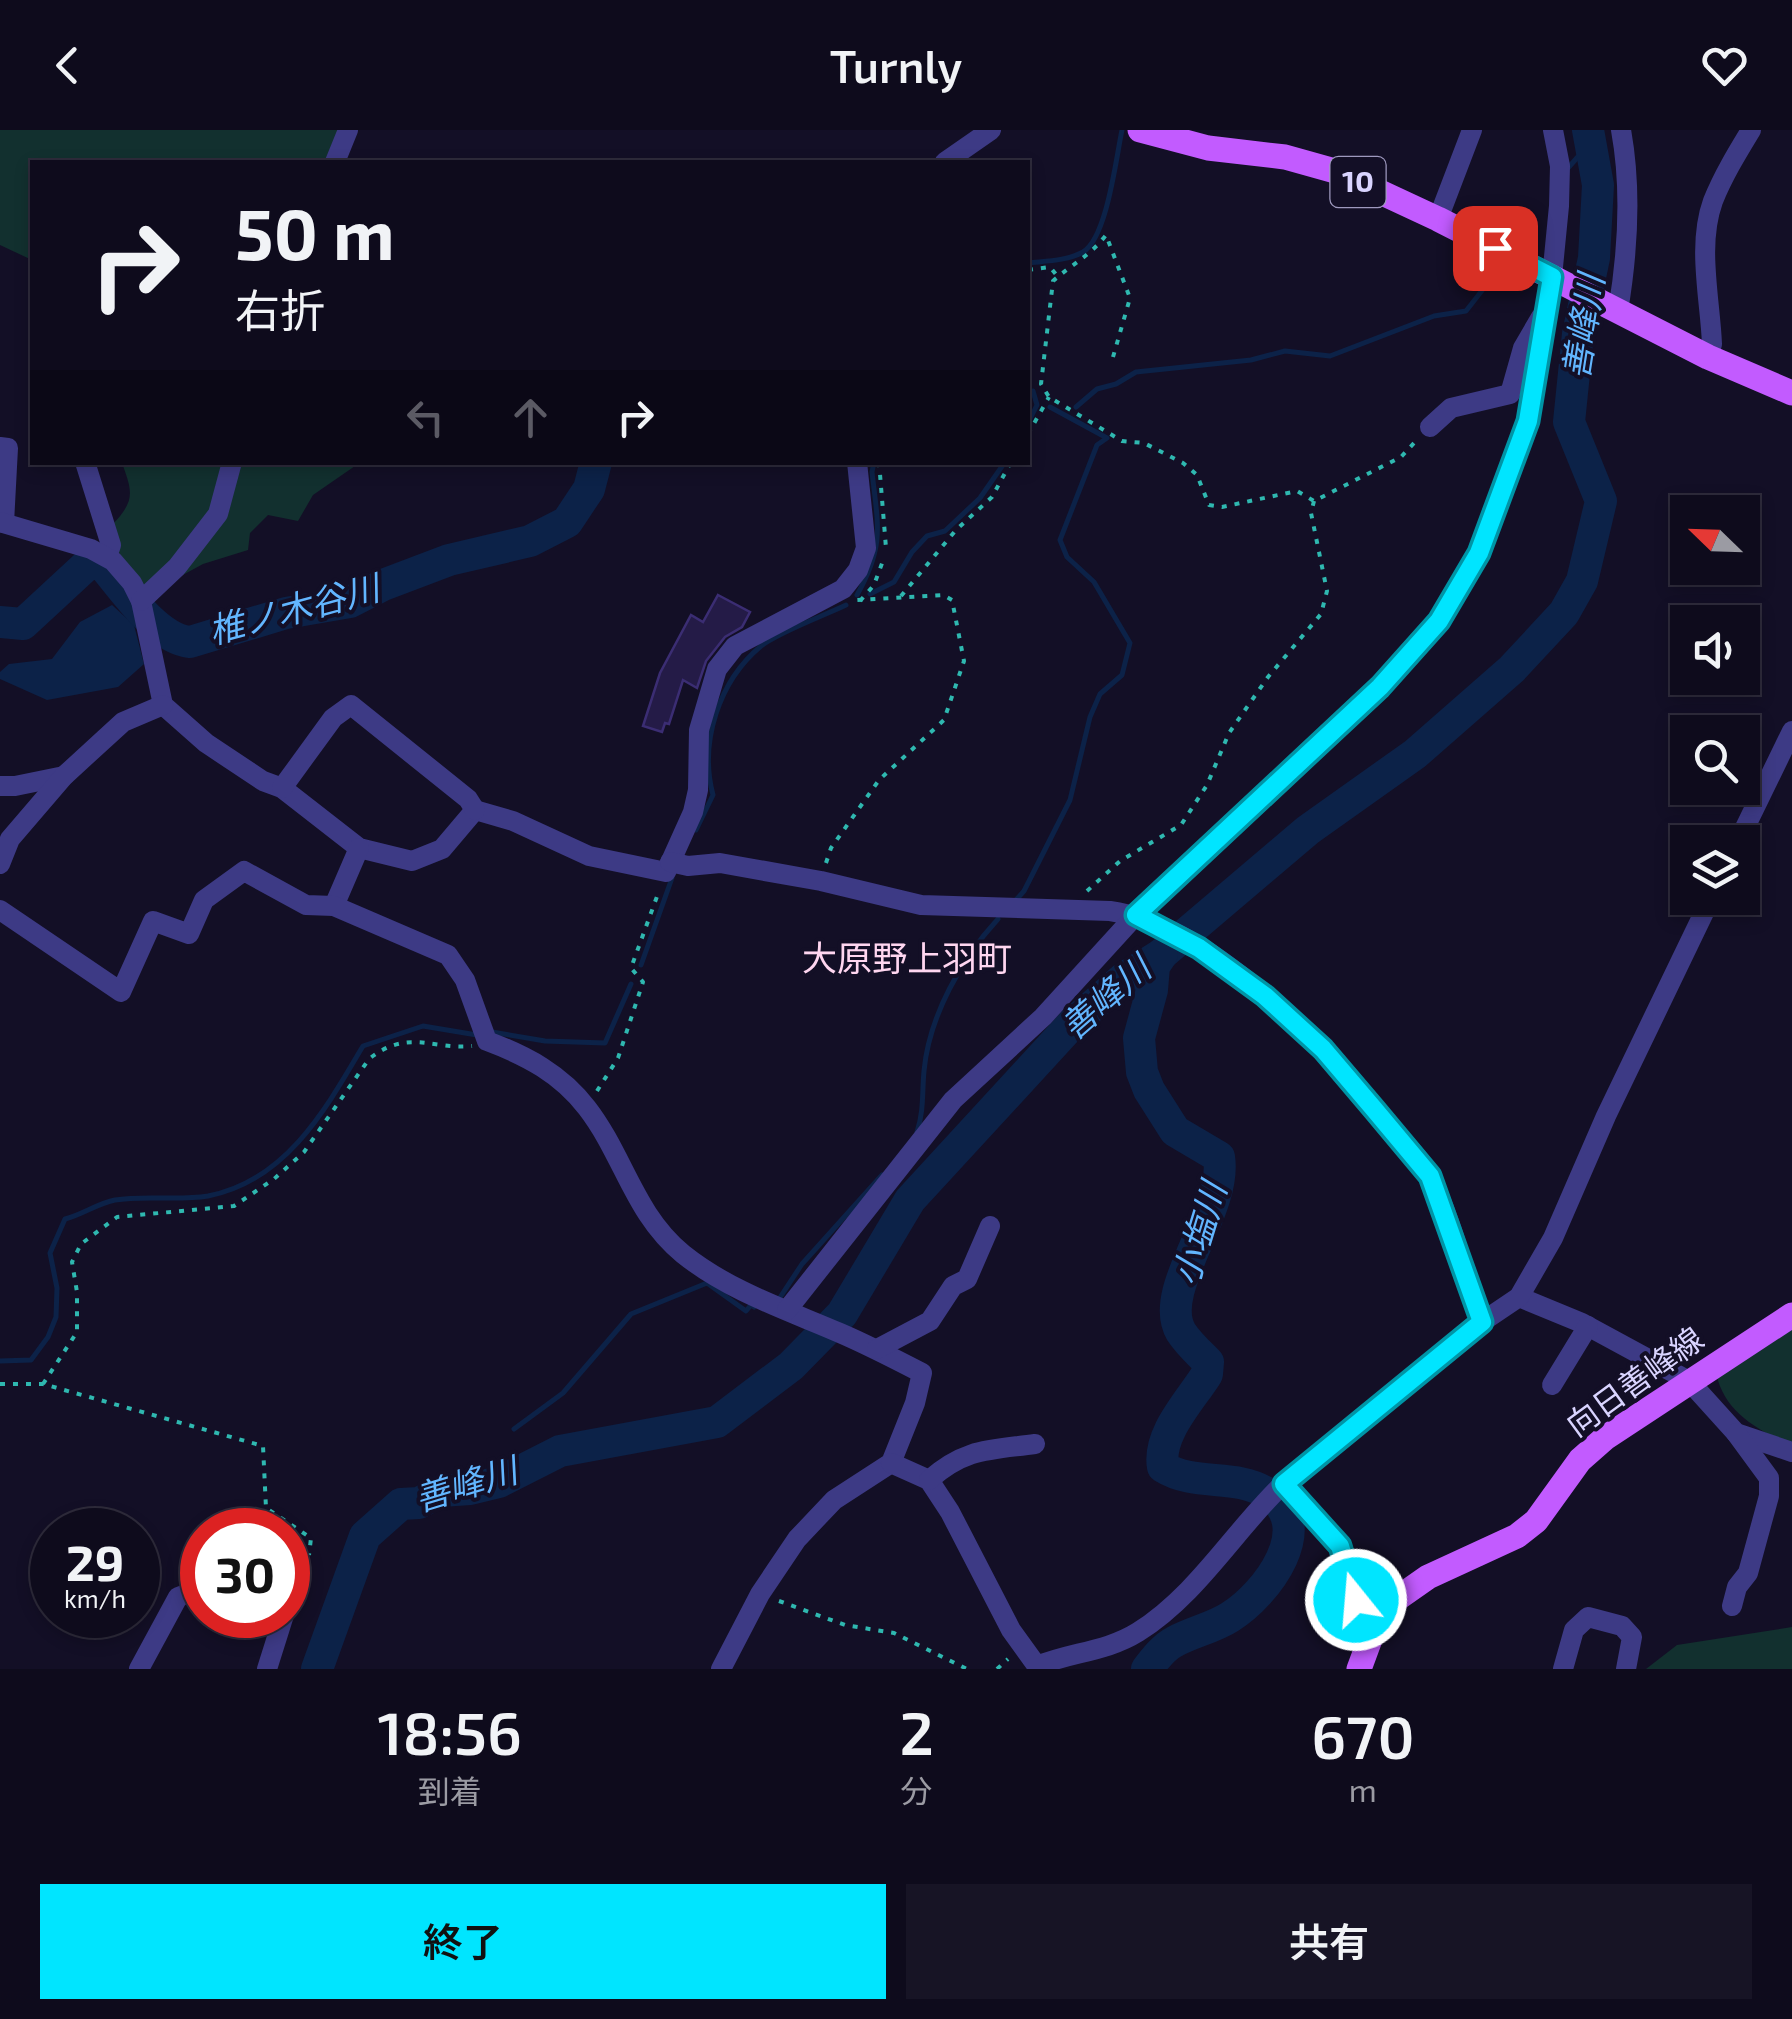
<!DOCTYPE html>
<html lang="ja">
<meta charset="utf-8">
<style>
:root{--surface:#0e0b1c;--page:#171425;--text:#f1f3f6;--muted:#9b9ba3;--line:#2e2b3b;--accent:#00e5ff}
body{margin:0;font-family:"Exo 2","Noto Sans JP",sans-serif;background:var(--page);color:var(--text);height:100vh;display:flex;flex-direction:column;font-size:38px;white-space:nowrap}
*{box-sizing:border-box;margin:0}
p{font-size:32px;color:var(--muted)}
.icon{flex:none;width:55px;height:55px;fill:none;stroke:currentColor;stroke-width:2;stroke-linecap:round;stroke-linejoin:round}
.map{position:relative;height:1539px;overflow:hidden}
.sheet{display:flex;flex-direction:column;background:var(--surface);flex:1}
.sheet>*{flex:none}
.guide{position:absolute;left:30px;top:30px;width:1000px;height:305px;border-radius:0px;box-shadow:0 5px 15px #0003,0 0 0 2px var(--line);background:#0e0b1c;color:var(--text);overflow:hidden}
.needle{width:65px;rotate:293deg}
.controls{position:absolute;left:1670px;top:365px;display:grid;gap:20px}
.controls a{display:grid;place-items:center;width:90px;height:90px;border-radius:0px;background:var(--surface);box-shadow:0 5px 15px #0003,0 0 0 2px var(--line);font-size:50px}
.speed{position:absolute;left:30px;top:1378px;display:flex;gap:20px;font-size:50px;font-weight:700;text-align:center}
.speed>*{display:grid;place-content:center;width:130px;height:130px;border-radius:50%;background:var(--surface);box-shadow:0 5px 15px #0003,0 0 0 2px var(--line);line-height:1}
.speed small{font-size:25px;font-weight:400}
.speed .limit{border:15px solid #d22;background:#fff;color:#111}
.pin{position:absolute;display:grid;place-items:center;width:85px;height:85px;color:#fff;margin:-42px;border-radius:20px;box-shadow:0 5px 15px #0006}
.me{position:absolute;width:110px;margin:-55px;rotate:343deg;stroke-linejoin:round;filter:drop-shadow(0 0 8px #0008)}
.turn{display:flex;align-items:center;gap:35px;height:210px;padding:0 40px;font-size:45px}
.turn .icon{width:130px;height:130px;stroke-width:2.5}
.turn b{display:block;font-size:70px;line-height:85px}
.lanes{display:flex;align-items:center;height:95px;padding:0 40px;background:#0003;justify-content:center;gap:50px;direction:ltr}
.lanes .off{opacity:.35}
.eta{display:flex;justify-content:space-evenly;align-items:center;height:170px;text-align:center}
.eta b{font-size:60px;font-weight:600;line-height:70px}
.button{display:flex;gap:20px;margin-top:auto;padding:20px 40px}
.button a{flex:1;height:115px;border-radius:0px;background:var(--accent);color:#111;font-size:40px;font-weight:600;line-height:115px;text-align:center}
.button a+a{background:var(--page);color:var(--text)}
header{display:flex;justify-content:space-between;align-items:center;height:130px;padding:0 40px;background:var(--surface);font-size:45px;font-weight:600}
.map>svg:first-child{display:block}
.green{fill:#12302f}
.water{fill:#0c2248}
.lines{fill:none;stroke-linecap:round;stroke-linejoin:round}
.stream{stroke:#0c2248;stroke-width:5}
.river{stroke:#0c2248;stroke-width:32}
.building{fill:#241b47;stroke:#3b2d73;stroke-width:2.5}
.path{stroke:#2fb8b0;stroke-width:4;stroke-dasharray:5 8;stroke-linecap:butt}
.minor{stroke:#3d3a85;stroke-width:20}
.major{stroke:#c25bff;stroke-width:25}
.route-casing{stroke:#0095a6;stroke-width:25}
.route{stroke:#00e5ff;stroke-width:18}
.labels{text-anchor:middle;stroke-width:8;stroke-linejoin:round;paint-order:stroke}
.shield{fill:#130f26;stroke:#9e99be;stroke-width:2.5}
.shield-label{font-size:30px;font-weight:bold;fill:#d9d4ff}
.street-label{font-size:32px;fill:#d9d4ff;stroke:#130f26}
.water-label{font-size:35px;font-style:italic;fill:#62b6ff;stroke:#130f26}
.neighbourhood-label{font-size:35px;fill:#ffd6f0;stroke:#130f26}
</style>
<header><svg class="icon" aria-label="back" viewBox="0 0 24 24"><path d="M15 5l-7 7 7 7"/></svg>Turnly<svg class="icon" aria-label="heart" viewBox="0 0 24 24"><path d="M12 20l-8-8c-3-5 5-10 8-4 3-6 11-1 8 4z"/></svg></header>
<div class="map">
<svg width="1792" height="1539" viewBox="0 0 1792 1539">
<rect width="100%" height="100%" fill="#130f26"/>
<g class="green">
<polygon points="0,0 341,0 327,32 32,32 32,130 0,115"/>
<path d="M350 332 355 336 313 365 298 391 268 385 250 403 248 420 203 434 146 465 120 426 112 395C135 371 133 363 122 333Z"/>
<path d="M1792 1194V1317C1757 1298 1725 1284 1716 1243Z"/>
<polygon points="1792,1497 1792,1539 1646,1539 1677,1515"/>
</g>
<polygon class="water" points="112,475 134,495 144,534 118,557 47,570 0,549 0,542 9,534 52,529 80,492"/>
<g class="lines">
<g class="stream">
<polyline points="1568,38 1591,12"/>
<path d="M1028 133C1045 131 1067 131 1083 122 1107 108 1116 28 1122 0"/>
<polyline points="1076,277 1097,259 1116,254 1136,242 1251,230 1285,221 1330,226 1434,186 1466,181 1502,135"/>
<polyline points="1028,293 1037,275 1033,261"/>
<polyline points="870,464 894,452 912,422 927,406 945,401 980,368 1005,332"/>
<path d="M857 465C885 415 878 396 872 342L874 332"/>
<path d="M696 700 713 665C699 612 719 551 761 516 779 502 823 486 846 475"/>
<polyline points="1015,771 1024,761 1070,670 1090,587 1100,564 1122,545 1130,513 1094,452 1067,427 1060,410 1097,315 1107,308 1050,277"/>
<polyline points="641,835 672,748"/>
<polyline points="492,902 545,911 605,913 631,854"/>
<path d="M917 1002C924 981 922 962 924 941 929 886 962 828 998 789"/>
<polyline points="779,1169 802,1134 882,1045"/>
<path d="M0 1231 31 1230 48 1207 56 1187 57 1158 50 1123 65 1089C82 1085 98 1073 115 1070 145 1065 177 1071 208 1066 286 1051 326 979 363 916L423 896 477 905"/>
<polyline points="514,1299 563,1263 631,1184 707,1153 746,1181 751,1175 754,1177"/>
</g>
<g class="river">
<path d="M0 492 23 494 90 432 103 435C123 459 157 509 190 512L286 483 350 472 383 455 449 430 530 411 567 392 589 359 596 332"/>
<polyline points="317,1539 365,1406 401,1374 419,1373 441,1361 470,1359 499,1352 560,1321 717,1292 791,1236 842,1184 910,1070 1071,895 1124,848 1162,824 1308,700 1415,624 1512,539 1564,483 1582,451 1601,371 1569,292 1578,204 1594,128 1598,55 1588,0"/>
<path d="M1147 1539C1154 1530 1164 1517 1174 1512 1192 1502 1213 1498 1230 1487 1266 1465 1319 1395 1267 1363 1235 1343 1195 1357 1163 1337 1157 1304 1191 1270 1207 1244L1208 1232C1199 1223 1188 1213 1181 1202 1156 1160 1228 1081 1219 1027L1175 1001 1149 960 1142 942 1139 908 1152 860 1154 836 1162 824"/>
</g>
</g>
<polygon class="building" points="718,465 750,482 742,497 725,507 706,531 697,558 683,550 669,594 665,593 662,602 643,596 660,543 691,485 703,492"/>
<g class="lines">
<g class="path">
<polyline points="1028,140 1050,137 1058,147"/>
<path d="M1113 227 1130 168 1106 105C1090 126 1072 134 1053 151L1041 254 1049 267 1122 311 1144 313 1183 333 1197 345 1209 375 1222 377 1297 361 1314 371 1401 327 1416 311"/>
<polyline points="1028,304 1049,267"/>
<polyline points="879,332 886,418"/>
<polyline points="901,466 956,400 992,367 1011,332"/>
<polyline points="860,471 874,455 884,428"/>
<polyline points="826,733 831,718 879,650 944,590 964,531 952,470 943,465 856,470"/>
<polyline points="1087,761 1120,731 1181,695 1207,655 1229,603 1268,547 1321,484 1327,461 1311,383 1314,371"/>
<polyline points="597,961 618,928 643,852 631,838 659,761"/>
<polyline points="0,1254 43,1254 263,1316 266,1378 311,1408 309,1425"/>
<path d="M43 1254 77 1202V1162L72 1132 81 1114 117 1087 234 1076 274 1049 304 1022 369 929C408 898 432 920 472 916"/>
<polyline points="779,1471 845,1495 894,1503 967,1539"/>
<polyline points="997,1539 1008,1529"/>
</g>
<g class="minor">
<polyline points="335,32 348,0"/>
<polyline points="945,32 991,0"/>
<polyline points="1438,89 1472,0"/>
<path d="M1618 181C1628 121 1632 60 1621 0"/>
<path d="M1708 227 1712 214C1710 168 1697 115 1713 71 1723 46 1737 23 1751 0"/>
<polyline points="1430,297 1451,278 1510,264 1523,218 1541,187"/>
<polyline points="0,317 8,318 4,393"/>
<polyline points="85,332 111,415 107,427"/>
<polyline points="0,392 91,419 113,431 132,453 141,471 163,575 206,613 263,651 282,658 359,718 412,731 442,719 475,680 513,691 589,726 666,742 693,682 698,660 699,600 717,539 735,516 843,459 858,440 866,418 857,332"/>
<polyline points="141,471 177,437 218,384 232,332"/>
<polyline points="0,656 15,656 64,646"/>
<polyline points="282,658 333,588 351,575 468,669 475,680"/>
<polyline points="1738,712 1792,601"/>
<path d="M670 732 688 736 720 733 821 751 921 775 1110 781C1213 796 1318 913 1383 989 1399 1008 1421 1027 1431 1049 1454 1094 1464 1146 1482 1192"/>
<polyline points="0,734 10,709 64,646 123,592 163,575"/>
<polyline points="334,776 359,718"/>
<path d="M0 780 121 862 153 791 189 804 204 770 244 741 306 775 334 776 448 825 465 850 487 911C527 926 561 944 587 978 624 1026 634 1084 683 1124 729 1161 787 1180 840 1203 868 1215 895 1229 922 1243L915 1273 891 1333 834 1370 797 1409 760 1464 721 1539"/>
<polyline points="1519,1167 1582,1193 1689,1251 1736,1303 1792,1322"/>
<polyline points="787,1180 953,970 1043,887 1136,785 1380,557 1439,491 1479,423 1528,291 1552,147 1559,76 1560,36 1553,0"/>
<polyline points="877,1219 930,1191 953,1156 967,1149 990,1096"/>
<polyline points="1552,1255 1588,1196"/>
<path d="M891 1333 929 1350 950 1382 1011 1500 1037 1536C1071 1522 1106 1522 1138 1502 1197 1465 1234 1401 1283 1354"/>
<path d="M929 1350C965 1318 990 1320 1035 1314"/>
<polyline points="288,1434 291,1434 288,1471"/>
<polyline points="1732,1476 1737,1457 1748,1443 1769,1366 1769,1348 1736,1303"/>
<polyline points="1372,1504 1364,1497 1340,1416 1283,1354 1482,1192 1519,1167 1553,1108 1606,986 1711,768"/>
<polyline points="139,1539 178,1467 202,1458"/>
<polyline points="267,1539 284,1485"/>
<polyline points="1563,1539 1574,1500 1588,1487 1622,1496 1632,1507 1626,1539"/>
</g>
<g class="major">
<polyline points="1140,0 1208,18 1285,27 1335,41 1438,89 1708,227 1792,263"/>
<polyline points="1359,1539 1372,1504 1398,1468 1428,1447 1517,1406 1536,1391 1580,1330 1605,1308 1792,1185"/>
</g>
</g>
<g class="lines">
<defs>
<polyline id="route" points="1356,1470 1340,1416 1284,1354 1482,1192 1430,1046 1374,979 1323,919 1265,866 1199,818 1136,785 1380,557 1439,491 1479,423 1528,291 1552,147 1495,118"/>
</defs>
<use href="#route" class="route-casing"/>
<use href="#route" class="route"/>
</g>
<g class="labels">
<rect class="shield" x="1330.5" y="27" width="55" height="50" rx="8"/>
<g class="shield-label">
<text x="1358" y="62">10</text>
</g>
<g class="street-label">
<text transform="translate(1635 1252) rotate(-36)" y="11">向日善峰線</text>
</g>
<g class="water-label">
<text transform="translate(1584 197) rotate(-81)" y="12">善峰川</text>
<text transform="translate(294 480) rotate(-15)" y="12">椎ノ木谷川</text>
<text transform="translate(1106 868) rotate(-41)" y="12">善峰川</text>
<text transform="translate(1200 1104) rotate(-73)" y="12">小塩川</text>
<text transform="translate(466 1355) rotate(-17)" y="12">善峰川</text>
</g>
<g class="neighbourhood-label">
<text x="907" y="841">大原野上羽町</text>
</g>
</g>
</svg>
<div class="controls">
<a><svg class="needle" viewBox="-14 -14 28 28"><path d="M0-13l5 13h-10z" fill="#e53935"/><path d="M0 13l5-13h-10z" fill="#9b9ba3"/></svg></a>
<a><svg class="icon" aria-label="sound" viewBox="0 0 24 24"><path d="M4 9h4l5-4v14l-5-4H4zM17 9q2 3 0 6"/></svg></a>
<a><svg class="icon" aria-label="search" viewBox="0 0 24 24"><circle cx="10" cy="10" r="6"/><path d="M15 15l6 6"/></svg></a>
<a><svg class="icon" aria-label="layers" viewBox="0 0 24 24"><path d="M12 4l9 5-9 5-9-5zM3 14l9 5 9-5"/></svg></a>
</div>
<div class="speed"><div>29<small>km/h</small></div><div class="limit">30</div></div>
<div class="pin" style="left:1495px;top:118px;background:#d93025"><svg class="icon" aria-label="arrive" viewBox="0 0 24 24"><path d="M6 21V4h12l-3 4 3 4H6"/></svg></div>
<svg class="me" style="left:1356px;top:1470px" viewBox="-20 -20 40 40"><circle r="17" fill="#00e5ff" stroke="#fff" stroke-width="3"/><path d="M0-11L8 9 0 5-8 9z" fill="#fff"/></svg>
<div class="guide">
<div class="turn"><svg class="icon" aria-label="right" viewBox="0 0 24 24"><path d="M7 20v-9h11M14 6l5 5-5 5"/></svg><div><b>50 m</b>右折</div></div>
<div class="lanes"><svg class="icon off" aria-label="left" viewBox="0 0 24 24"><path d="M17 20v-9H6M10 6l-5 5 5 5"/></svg><svg class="icon off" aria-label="ahead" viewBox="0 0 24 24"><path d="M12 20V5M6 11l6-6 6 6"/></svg><svg class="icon" aria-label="right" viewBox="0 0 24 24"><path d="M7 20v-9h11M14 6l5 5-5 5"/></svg></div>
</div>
</div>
<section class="sheet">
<div class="eta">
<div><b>18:56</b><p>到着</p></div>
<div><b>2</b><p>分</p></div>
<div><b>670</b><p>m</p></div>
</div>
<div class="button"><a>終了</a><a>共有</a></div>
</section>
